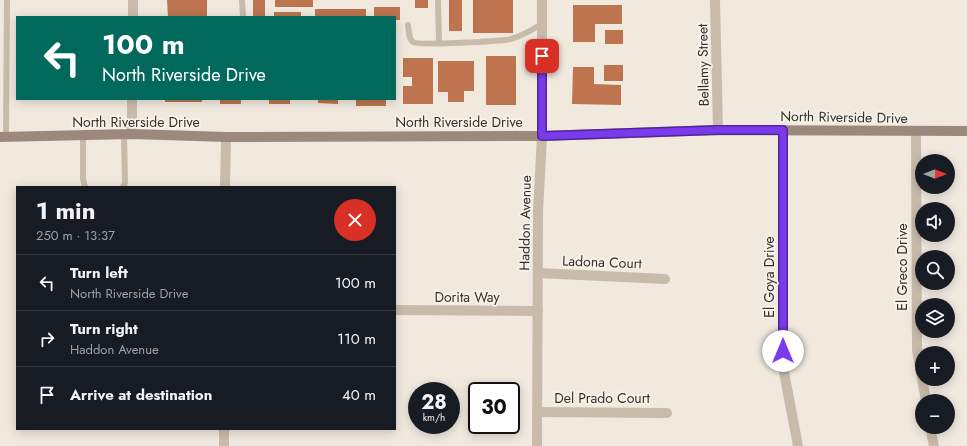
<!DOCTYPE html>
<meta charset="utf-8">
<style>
:root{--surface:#171b24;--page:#242831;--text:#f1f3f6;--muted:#9ea1a6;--line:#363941}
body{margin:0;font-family:Jost,sans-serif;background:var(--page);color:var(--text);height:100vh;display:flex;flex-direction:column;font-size:15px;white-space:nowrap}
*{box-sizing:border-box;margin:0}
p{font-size:13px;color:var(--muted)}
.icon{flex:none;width:22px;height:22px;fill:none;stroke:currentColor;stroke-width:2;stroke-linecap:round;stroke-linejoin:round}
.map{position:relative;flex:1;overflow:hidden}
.side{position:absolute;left:16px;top:186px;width:380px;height:244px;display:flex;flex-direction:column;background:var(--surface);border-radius:0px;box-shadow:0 2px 10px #0003}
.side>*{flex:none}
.guide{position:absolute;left:16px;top:16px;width:380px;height:84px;border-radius:0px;box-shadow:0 2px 10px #0003;background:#00695c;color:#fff;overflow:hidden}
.needle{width:26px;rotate:90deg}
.fabs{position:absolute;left:915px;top:154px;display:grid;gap:8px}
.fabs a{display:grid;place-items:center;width:40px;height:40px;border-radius:50%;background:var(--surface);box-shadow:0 2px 10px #0003;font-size:20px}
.speed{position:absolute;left:408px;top:382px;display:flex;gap:8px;font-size:20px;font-weight:700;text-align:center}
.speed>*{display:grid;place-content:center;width:52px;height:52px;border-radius:50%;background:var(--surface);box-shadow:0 2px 10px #0003;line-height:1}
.speed small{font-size:10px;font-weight:400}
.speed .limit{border:2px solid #111;border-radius:6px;background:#fff;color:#111}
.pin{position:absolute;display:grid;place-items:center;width:34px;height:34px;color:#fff;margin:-17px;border-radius:8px;box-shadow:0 2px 6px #0006}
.me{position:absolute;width:44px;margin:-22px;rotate:0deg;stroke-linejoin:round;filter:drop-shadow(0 0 3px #0008)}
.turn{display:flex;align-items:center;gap:14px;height:84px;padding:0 20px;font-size:18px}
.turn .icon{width:52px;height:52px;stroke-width:2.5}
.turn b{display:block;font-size:28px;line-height:34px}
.round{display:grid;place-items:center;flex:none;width:42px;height:42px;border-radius:21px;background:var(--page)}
.head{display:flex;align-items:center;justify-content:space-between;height:68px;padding:0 20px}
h1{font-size:24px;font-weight:700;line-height:30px}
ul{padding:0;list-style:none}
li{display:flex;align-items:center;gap:12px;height:56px;padding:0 20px;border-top:1px solid var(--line)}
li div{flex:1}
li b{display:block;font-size:15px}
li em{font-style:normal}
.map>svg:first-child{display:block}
.building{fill:#bd744f}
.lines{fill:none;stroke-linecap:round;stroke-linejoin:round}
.lane{stroke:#c8bbaa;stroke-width:6}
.street{stroke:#c8bbaa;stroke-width:10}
.secondary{stroke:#9b8a7c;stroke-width:10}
.route-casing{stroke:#51269a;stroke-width:10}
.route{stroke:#7c3aed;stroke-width:7}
.labels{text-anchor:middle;stroke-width:3.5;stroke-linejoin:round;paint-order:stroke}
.street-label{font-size:14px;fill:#362e29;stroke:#f8f3ea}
</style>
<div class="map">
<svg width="967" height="446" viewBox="0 0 967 446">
<rect width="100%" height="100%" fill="#f1e9de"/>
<g class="building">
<polygon points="167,0 207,0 207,17 168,17"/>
<rect x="253" y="0" width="12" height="17"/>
<rect x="275" y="0" width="38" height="7"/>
<rect x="415" y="0" width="13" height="8"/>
<rect x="449" y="0" width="13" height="31"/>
<rect x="473" y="0" width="40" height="33"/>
<polygon points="573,5 622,5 622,24 595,24 595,42 573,42"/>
<polygon points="374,7 400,7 400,20 395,20 395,17 374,17"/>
<rect x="315" y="9" width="51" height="8"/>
<rect x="274" y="12" width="27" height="5"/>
<rect x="605" y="30" width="18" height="14"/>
<rect x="486" y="56" width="30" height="49"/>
<polygon points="403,58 433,58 433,104 403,104 403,86 412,86 412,77 403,77"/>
<polygon points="438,61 474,61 474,91 464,91 464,102 448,102 448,92 438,92"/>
<rect x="604" y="65" width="19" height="16"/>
<polygon points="573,67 594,67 594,84 621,85 621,105 572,104"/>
<rect x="165" y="99" width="37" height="3"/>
<rect x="220" y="99" width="21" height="5"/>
<rect x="269" y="99" width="21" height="5"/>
<polygon points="318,99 338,99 338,104 318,103"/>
<rect x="356" y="99" width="30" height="7"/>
</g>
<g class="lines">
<g class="lane">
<polyline points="242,0 243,17"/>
<polyline points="438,0 439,43"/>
<path d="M408 25C409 30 408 38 413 42 418 46 502 41 511 39 522 36 532 30 542 24"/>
<polyline points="83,135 83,179 85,187"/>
<polyline points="6,137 7,0"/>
<polyline points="123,187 125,183 124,134"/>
</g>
<g class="street">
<polyline points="715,0 718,130"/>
<polyline points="133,17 133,0"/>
<polyline points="783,130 783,367 798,446"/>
<polyline points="916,132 917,350 926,401"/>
<polyline points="132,134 132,99"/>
<polyline points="225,187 226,137"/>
<polyline points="538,273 665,279"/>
<polyline points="395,310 538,311"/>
<polyline points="537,412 667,413"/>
<polyline points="930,427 934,446"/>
<polyline points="224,446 224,429"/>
<polyline points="537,446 538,212 542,136 542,0"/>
</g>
<polyline class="secondary" points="0,137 132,134 226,137 542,136 718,130 967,131"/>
</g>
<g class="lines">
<defs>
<polyline id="route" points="542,56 542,136 718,130 783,130 783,351"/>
</defs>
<use href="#route" class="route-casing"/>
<use href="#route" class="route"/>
</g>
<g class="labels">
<g class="street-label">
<text transform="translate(703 65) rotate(-91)" y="5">Bellamy Street</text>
<text transform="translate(844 117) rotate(1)" y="5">North Riverside Drive</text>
<text x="136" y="127">North Riverside Drive</text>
<text x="459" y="127">North Riverside Drive</text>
<text transform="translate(525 223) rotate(-89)" y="5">Haddon Avenue</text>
<text transform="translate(602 262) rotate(2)" y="5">Ladona Court</text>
<text transform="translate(902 267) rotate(-90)" y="5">El Greco Drive</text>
<text transform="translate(769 277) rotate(-90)" y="5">El Goya Drive</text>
<text x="467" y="302">Dorita Way</text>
<text x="602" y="403">Del Prado Court</text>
</g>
</g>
</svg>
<div class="fabs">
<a><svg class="needle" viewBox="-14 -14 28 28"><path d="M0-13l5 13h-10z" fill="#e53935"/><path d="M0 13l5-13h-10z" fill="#9ea1a6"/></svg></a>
<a><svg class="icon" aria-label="sound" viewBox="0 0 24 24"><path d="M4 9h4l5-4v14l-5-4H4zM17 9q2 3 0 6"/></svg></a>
<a><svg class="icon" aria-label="search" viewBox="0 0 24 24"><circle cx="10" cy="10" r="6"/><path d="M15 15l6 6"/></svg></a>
<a><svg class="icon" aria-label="layers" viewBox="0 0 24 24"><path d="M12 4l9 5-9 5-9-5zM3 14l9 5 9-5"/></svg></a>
<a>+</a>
<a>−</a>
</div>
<div class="speed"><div>28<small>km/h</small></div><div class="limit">30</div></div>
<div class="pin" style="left:542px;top:56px;background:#d93025"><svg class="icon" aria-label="arrive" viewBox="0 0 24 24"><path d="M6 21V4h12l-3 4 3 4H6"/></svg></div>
<svg class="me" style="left:783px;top:351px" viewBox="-20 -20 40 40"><circle r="19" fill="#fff"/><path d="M0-13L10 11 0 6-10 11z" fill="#7c3aed"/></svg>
<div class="guide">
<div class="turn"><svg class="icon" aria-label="left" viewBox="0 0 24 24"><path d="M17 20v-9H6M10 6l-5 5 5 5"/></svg><div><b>100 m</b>North Riverside Drive</div></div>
</div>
<section class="side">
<div class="head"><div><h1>1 min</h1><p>250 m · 13:37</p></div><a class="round" style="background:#d93025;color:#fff"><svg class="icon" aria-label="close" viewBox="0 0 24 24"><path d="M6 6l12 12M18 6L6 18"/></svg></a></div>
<ul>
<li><svg class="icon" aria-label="left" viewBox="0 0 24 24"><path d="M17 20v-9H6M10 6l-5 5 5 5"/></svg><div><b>Turn left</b><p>North Riverside Drive</p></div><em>100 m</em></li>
<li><svg class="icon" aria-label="right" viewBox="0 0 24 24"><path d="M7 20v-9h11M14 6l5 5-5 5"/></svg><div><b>Turn right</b><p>Haddon Avenue</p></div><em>110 m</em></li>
<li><svg class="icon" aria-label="arrive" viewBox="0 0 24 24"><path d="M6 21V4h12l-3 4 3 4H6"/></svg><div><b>Arrive at destination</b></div><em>40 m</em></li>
</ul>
</section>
</div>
